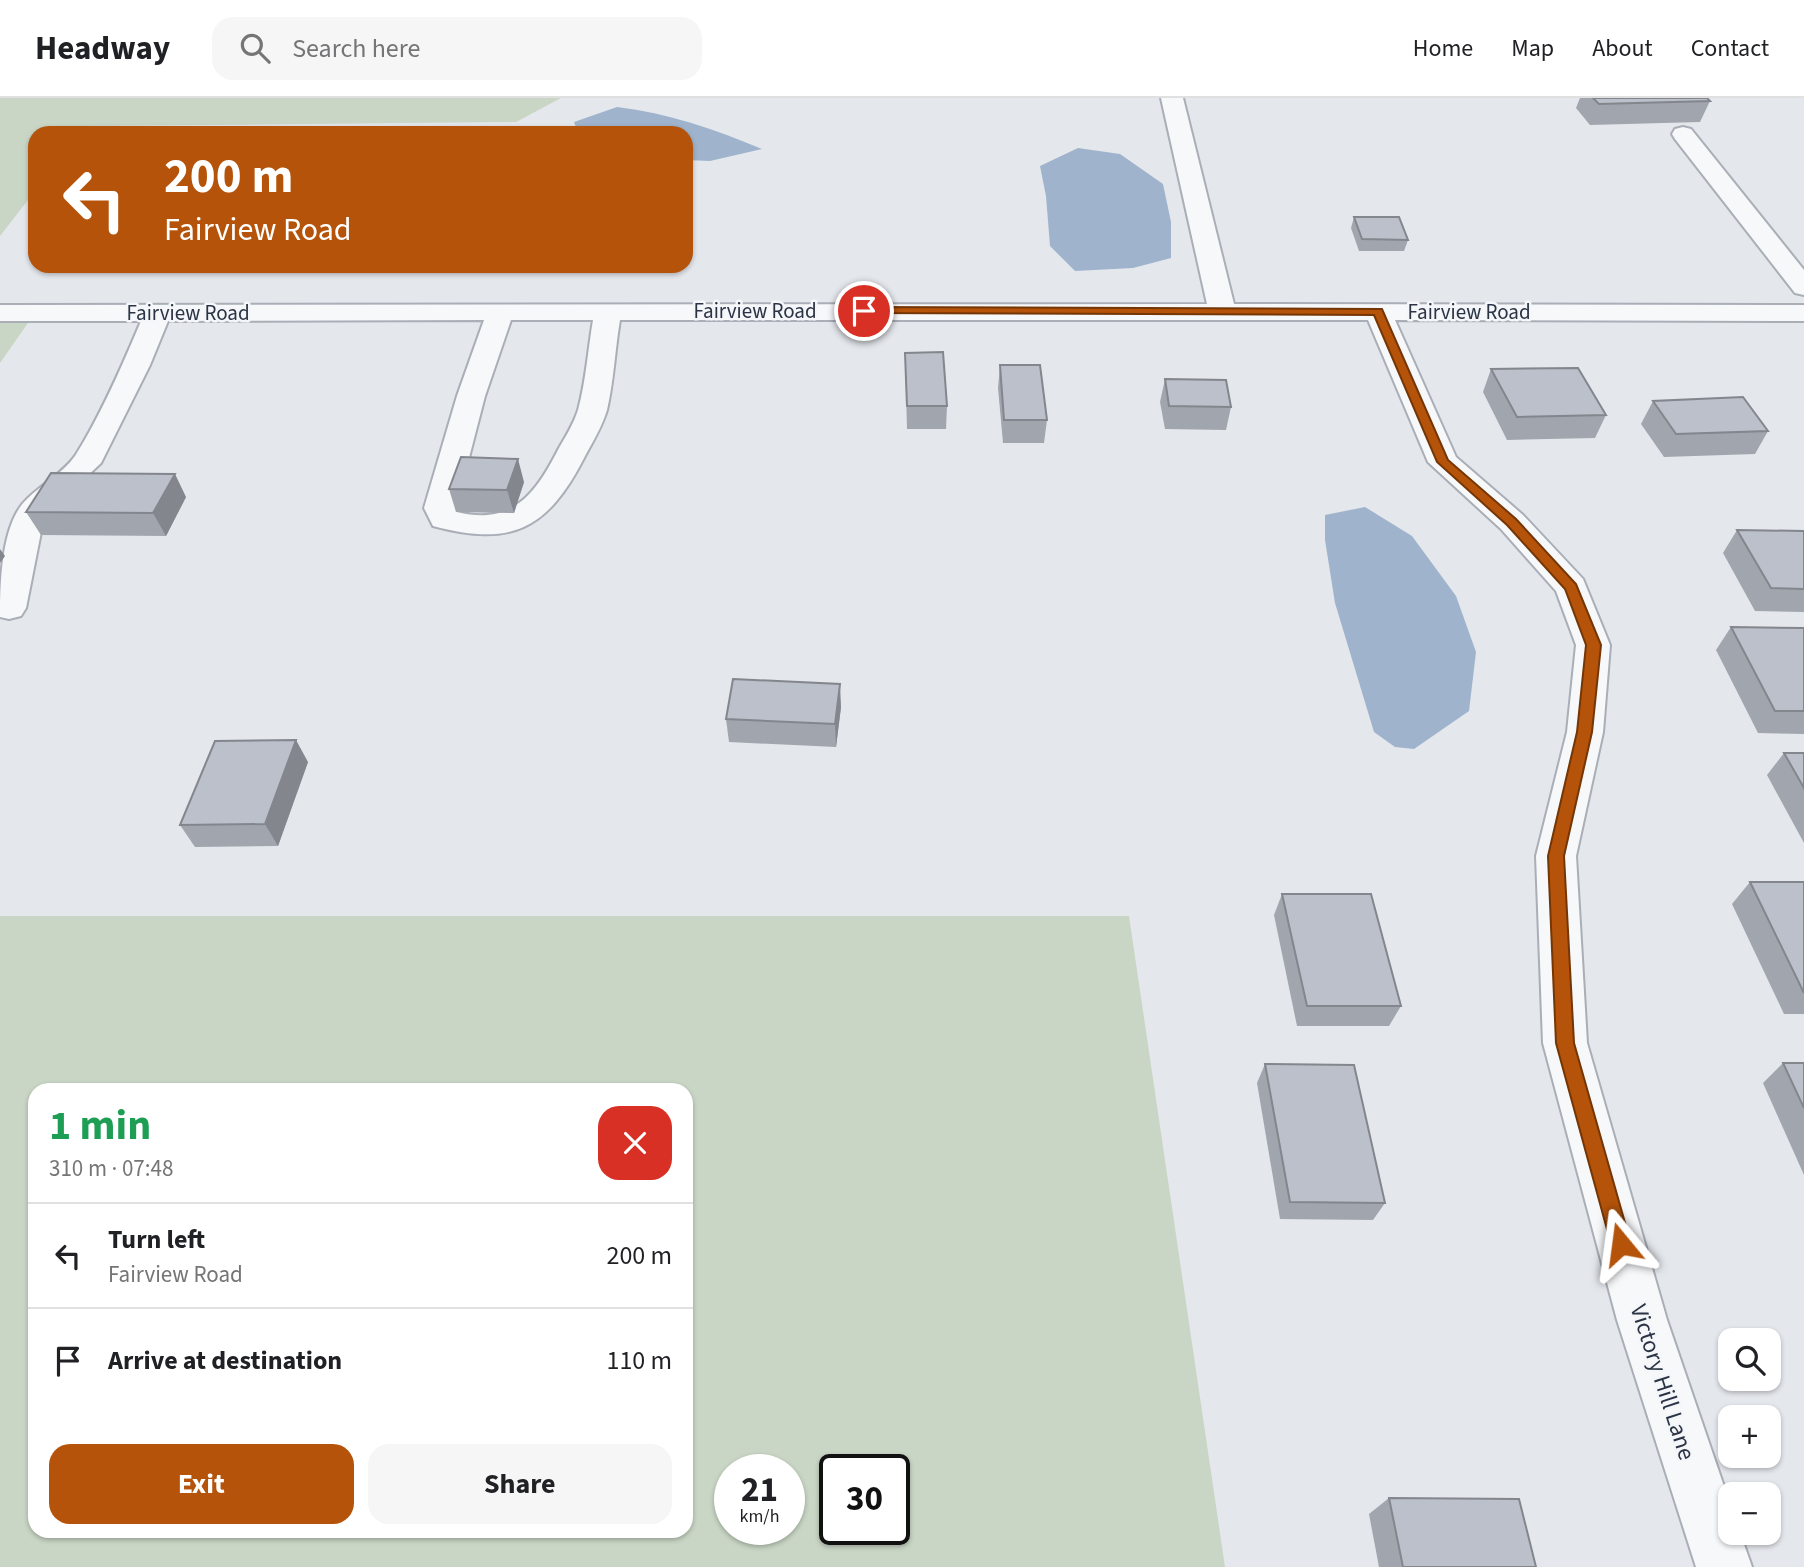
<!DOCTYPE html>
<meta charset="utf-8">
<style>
:root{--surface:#fff;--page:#f6f6f6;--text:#202124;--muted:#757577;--line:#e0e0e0;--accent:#b45309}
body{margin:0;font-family:"Source Sans 3",sans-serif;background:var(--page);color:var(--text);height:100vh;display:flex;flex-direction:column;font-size:26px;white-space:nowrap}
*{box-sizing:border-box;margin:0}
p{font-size:23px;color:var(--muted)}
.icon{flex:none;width:38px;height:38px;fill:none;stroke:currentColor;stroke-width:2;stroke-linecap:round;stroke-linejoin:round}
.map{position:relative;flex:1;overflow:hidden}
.sheet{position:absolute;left:28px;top:985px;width:665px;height:455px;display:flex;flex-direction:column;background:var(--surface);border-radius:21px;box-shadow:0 2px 5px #0004}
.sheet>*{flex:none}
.hud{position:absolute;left:28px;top:28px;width:665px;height:147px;border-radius:21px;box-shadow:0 2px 5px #0004;background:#b45309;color:#fff;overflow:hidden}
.buttons{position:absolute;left:1718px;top:1230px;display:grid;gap:14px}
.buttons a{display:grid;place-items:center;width:63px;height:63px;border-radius:14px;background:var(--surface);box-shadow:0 2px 5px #0004;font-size:35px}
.speed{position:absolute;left:714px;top:1356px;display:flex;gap:14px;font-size:35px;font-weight:700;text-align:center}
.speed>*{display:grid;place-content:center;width:91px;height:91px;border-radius:50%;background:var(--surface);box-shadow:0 2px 5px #0004;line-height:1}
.speed small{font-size:18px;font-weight:400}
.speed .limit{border:4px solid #111;border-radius:10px;background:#fff;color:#111}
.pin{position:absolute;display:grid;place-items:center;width:60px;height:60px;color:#fff;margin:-30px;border:4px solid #fff;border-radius:50%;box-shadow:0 2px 7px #0007}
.me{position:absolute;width:77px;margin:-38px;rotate:344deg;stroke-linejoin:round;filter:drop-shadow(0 0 5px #0008)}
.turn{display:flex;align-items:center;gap:24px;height:147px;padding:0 21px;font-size:32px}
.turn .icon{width:91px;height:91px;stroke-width:2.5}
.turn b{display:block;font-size:49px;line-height:60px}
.round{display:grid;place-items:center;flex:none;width:74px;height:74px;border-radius:21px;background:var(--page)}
.headline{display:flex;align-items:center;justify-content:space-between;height:119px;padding:0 21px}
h1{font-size:42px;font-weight:700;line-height:52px;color:#1e9e55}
.action{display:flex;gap:14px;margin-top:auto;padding:14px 21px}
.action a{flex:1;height:80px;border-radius:21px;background:var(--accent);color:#fff;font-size:28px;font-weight:700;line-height:80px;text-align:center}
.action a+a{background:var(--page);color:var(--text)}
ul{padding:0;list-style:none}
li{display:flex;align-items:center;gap:21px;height:105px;padding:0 21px;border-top:2px solid var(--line)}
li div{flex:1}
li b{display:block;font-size:26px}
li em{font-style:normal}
header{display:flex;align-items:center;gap:42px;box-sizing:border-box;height:98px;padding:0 35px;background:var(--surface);border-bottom:2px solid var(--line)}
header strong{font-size:33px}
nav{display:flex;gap:38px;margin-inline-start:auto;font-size:24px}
.search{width:490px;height:63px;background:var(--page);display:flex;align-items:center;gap:18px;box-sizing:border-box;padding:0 24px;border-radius:21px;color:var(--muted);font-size:26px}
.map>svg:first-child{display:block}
.green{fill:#c9d6c5;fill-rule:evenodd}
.water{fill:#9fb4cc}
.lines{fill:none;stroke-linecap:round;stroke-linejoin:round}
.minor-casing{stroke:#a9aeb7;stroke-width:4}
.minor{fill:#f7f8fa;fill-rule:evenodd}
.wall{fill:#a1a5ae}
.shaded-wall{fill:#83868d}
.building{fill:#bbc0ca;stroke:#83868d;stroke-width:2}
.route{fill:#b45309;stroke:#753606;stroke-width:2}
.labels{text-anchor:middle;stroke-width:5;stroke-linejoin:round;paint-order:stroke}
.far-street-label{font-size:21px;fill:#2b3445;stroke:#f4f6f9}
.street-label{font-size:24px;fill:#2b3445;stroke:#f4f6f9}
</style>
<header>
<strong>Headway</strong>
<div class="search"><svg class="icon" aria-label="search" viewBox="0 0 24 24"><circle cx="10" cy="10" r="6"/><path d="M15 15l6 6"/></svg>Search here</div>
<nav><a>Home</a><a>Map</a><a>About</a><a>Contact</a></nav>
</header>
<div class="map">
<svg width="1804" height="1469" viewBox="0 0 1804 1469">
<rect width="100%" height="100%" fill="#e4e7ec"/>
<g class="green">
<polygon points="0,0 561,0 516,24 86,28 80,35 35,35 35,93 0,138"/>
<polygon points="37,212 0,265 0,213"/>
<path d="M0 818H1129L1225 1469H0ZM35 992H686V1433H35ZM730 1372H789V1432H730ZM835 1372H894V1432H835Z"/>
</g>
<g class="water">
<path d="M617 9C668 15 714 31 762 51L710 63 686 62V35H578L574 24Z"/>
<polygon points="1078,50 1120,56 1163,86 1171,124 1171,160 1133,170 1075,173 1050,148 1046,98 1040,68"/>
<polygon points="1365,409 1412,438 1456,498 1476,554 1469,613 1414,651 1395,649 1374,634 1335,505 1325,442 1325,417"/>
</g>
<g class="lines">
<defs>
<g id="minor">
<path d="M1161 0H1183L1234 206 1804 207V223L1395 222 1456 359 1523 417 1583 481 1610 547 1603 634 1576 758 1587 945 1667 1222 1731 1409V1435H1740L1752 1469H1696L1617 1222 1543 945 1536 758 1567 634 1576 547 1556 493 1501 431 1428 364 1368 222H620C615 251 614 282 607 312 602 329 592 345 584 360 547 432 511 449 433 428L424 410 457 298 484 222 168 223 150 267 101 365 48 415 42 429 26 510 21 518 9 521 0 519C0 486 1 425 27 401 41 387 63 375 75 358 100 319 123 266 141 223H0V207L1207 206ZM511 222H593C588 251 586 283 578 312 574 325 566 338 559 350 536 395 513 428 457 414L456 410 485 298Z"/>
<polygon points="1683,29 1691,31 1804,172 1804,197 1795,195 1675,41 1672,36 1675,31"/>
</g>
</defs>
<use href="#minor" class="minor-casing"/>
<use href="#minor" class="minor"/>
</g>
<g class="wall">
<polygon points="1580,0 1707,0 1710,3 1700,24 1590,27 1576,10"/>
<polygon points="1354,119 1408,142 1404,153 1359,153 1351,130"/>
<polygon points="905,255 947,308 946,331 907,331"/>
<polygon points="1000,267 1047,322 1044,345 1003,345 998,290"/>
<polygon points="1491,271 1606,317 1595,340 1507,342 1483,294"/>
<polygon points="1165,281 1231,309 1226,332 1165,331 1160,304"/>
<polygon points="1653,303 1768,333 1755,356 1664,359 1641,326"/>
<polygon points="524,384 514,415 456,414 449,391"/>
<polygon points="186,399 166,438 41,437 26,414"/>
<polygon points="1737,432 1804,433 1804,514 1755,513 1723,455"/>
<polygon points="1731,529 1804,530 1804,636 1758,635 1716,552"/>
<polygon points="841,609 836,649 729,644 726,621"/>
<polygon points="1784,655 1804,655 1804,745 1767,677"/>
<polygon points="308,664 278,748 195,749 180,727"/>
<polygon points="1750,784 1804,784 1804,916 1784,916 1732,806"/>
<polygon points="1282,796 1401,908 1389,928 1297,928 1274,817"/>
<polygon points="1783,965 1804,965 1804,1077 1763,985"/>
<polygon points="1265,966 1385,1105 1373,1122 1280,1121 1257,985"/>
<polygon points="1389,1400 1536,1469 1379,1469 1369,1416"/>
</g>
<g class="shaded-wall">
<polygon points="518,361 524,384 514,415 507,392"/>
<polygon points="175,376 186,399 166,438 153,415"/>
<polygon points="0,451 5,458 0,465"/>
<polygon points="840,586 841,609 836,649 835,626"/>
<polygon points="296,642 308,664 278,748 265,726"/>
</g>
<g class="building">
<polygon points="1593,0 1707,0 1710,3 1599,6"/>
<polygon points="1354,119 1399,119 1408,142 1362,141"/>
<polygon points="943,254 947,308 907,308 905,255"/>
<polygon points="1000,267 1040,267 1047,322 1004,322"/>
<polygon points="1578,270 1606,317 1517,319 1491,271"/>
<polygon points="1165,281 1226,282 1231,309 1169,308"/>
<polygon points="1743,299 1768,333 1676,336 1653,303"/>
<polygon points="461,359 518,361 507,392 449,391"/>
<polygon points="51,375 175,376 153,415 26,414"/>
<polygon points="1737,432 1804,433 1804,491 1771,490"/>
<polygon points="1731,529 1804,530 1804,613 1775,613"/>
<polygon points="733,581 840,586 835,626 726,621"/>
<polygon points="296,642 265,726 180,727 215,643"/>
<polygon points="1784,655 1804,655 1804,690"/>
<polygon points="1750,784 1804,784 1804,895"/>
<polygon points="1282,796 1371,796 1401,908 1307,908"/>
<polygon points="1783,965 1804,965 1804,1010"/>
<polygon points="1265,966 1354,967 1385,1105 1290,1104"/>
<polygon points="1389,1400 1519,1401 1536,1469 1403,1469"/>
</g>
<polygon class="route" points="864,209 1382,211 1448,362 1516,421 1576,486 1601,547 1592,634 1564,758 1574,945 1631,1146 1628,1153 1621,1156 1614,1153 1611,1146 1556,945 1548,758 1577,634 1586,547 1565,491 1507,427 1437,364 1374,217 860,215 860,210"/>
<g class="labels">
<g class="far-street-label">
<text x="755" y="220">Fairview Road</text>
<text x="1469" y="221">Fairview Road</text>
<text x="188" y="222">Fairview Road</text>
</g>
<g class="street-label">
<text transform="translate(1663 1284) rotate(72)" y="8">Victory Hill Lane</text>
</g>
</g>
</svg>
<div class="buttons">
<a><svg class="icon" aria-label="search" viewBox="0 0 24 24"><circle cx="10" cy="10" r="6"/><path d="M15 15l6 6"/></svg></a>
<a>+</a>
<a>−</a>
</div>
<div class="speed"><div>21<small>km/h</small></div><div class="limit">30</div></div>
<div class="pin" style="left:864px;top:213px;background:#d93025"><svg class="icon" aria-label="arrive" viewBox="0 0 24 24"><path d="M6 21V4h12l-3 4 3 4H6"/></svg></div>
<svg class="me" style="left:1621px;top:1146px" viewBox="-20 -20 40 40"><path d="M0-17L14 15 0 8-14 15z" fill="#b45309" stroke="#fff" stroke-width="4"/></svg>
<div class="hud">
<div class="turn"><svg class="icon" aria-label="left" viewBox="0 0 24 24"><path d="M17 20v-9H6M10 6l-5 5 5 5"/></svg><div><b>200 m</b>Fairview Road</div></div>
</div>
<section class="sheet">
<div class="headline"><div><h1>1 min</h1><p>310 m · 07:48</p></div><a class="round" style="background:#d93025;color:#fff"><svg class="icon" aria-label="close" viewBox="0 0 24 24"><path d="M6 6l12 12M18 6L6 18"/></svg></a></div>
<ul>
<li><svg class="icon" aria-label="left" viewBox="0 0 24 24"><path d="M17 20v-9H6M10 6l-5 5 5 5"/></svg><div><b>Turn left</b><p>Fairview Road</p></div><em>200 m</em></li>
<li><svg class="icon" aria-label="arrive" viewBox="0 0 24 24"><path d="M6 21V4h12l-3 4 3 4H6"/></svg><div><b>Arrive at destination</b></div><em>110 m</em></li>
</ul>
<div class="action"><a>Exit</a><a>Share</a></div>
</section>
</div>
